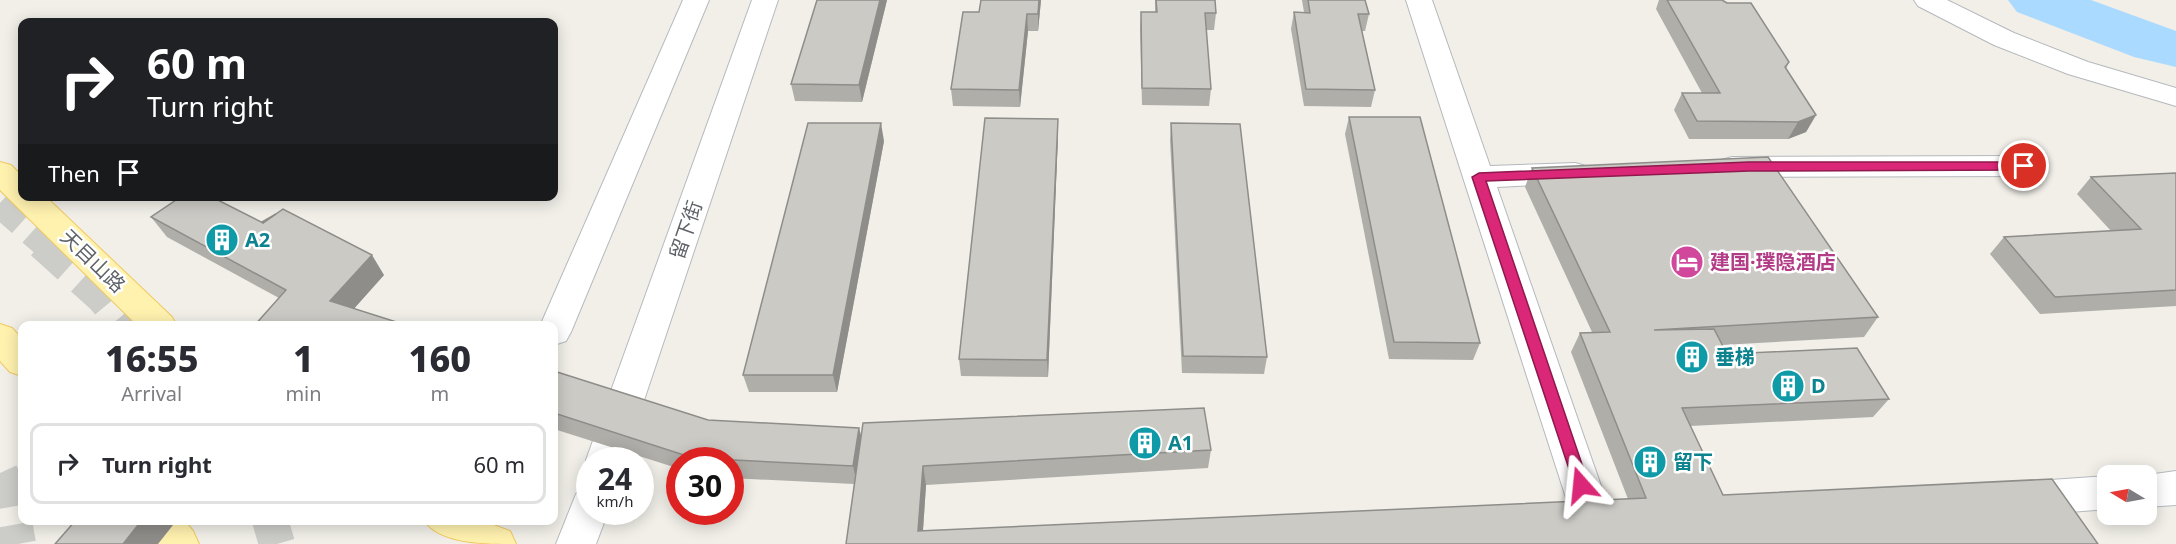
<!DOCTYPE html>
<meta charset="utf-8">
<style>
:root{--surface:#fff;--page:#f7f7f7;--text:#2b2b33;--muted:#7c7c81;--line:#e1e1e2}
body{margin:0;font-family:"Noto Sans","Noto Sans SC",sans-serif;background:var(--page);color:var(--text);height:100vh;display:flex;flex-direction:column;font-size:22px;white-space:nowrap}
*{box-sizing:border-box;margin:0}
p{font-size:20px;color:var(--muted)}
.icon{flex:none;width:33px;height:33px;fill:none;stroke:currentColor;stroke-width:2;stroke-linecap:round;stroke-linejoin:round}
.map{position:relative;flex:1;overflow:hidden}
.side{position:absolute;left:18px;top:321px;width:540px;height:204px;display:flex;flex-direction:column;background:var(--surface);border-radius:12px;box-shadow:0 3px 15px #0003}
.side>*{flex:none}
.banner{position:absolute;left:18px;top:18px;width:540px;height:183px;border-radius:12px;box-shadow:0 3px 15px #0003;background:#202124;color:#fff;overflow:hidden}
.needle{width:39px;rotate:280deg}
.buttons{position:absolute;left:2097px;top:465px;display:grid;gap:12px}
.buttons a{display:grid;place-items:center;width:60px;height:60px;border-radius:12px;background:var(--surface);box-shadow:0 3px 15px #0003;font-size:30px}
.speed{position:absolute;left:576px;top:447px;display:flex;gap:12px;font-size:30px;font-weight:700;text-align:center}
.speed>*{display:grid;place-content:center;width:78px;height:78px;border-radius:50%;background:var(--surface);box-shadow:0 3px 15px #0003;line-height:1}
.speed small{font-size:15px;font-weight:400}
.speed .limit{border:9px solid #d22;background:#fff;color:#111}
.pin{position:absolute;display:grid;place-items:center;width:51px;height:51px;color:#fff;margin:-26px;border:3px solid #fff;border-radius:50%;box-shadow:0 2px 6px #0007}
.me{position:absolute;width:66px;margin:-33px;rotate:342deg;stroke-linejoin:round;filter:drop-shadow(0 0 4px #0008)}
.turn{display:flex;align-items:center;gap:21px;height:126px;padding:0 30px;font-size:27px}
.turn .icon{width:78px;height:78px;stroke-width:2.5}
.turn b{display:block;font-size:42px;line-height:51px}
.then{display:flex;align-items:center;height:57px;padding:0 30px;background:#0003;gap:12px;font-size:22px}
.eta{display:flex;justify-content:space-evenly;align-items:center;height:102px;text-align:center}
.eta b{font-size:36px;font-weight:800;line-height:42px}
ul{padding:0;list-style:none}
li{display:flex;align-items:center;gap:18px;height:81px;margin:0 12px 9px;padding:0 18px;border:3px solid var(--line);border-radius:12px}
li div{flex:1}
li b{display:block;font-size:22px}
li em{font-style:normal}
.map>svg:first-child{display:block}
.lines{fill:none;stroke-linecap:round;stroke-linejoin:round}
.river{fill:#aadaff;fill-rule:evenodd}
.trunk-tunnel-far1{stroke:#ccccc8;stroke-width:29;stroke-dasharray:29 14;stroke-linecap:butt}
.trunk-tunnel{stroke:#ccccc8;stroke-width:36;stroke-dasharray:36 18;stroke-linecap:butt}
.minor-casing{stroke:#b5b8bc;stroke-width:2}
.secondary-casing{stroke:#b6babf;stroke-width:2}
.primary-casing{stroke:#f2c960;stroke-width:2}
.minor{fill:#fff;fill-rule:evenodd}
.secondary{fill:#fff;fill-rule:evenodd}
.primary{fill:#fff2af;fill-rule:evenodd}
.wall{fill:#afaea9}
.shaded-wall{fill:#8f8d8a}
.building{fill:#cccac5;stroke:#8f8d8a;stroke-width:1.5}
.route{fill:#db2777;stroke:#8e194d;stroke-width:1.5}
.labels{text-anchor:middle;stroke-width:5;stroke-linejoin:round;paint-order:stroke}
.street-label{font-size:20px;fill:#5f6368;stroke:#fff}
.culture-label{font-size:20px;font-weight:bold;fill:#0d838f;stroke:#fff;text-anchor:start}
.hotel-label{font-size:20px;font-weight:bold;fill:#b23c85;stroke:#fff;text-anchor:start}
</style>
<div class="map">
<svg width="2176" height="544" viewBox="0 0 2176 544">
<rect width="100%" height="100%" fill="#f1efe8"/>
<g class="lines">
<polygon class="river" points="2008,0 2091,0 2176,31 2176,67 2134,57 2017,12"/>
<polyline class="trunk-tunnel-far1" points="0,203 45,243"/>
<g class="trunk-tunnel">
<polyline points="43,242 104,297 128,326"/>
<polyline points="0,473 9,493 18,544"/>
<polyline points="270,520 277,544"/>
</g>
<defs>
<g id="minor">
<polygon points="1406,0 1432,0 1490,166 1575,163 1586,166 1590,173 1586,180 1575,183 1497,187 1616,529 1610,541 1603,544 1582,541 1576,529"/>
<polygon points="1914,0 1947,0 2014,33 2088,62 2176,88 2176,106 2068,74 1994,45 1918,6"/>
<polygon points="2024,156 2035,159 2039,166 2035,173 2024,176 1732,177 1721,174 1717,167 1721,160 1732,157"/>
</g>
<g id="secondary">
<polygon points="683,0 709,0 571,332 566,341 554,345 554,326 540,326"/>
<polygon points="752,0 778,0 624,460 590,460 590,467 586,460"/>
<polygon points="2176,471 2176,505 2146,507 2146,476 2140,476"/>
<polygon points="2108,476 2108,509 2020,516 2006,511 2001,499 2006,487 2020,482"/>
<polygon points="590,489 590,512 608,512 596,544 556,544 576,494"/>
</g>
<g id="primary">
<polygon points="0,162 11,165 22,176 22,196 45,196 172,317 177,326 138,326 0,190"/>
<polygon points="0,324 12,328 22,339 22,376 10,372 0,361"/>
<polygon points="140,520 184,520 193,531 199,544 155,544"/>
<path d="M424 520H480L510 531 516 544C485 544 439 544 424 520Z"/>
</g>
</defs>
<use href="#minor" class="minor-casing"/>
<use href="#secondary" class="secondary-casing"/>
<use href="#primary" class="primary-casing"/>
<use href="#minor" class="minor"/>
<use href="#secondary" class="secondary"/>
<use href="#primary" class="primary"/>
</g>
<g class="wall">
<polygon points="887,0 862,102 795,101 791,84"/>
<polygon points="981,0 1041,0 1038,31 1028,31 1020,107 953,106 951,89 979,12"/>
<polygon points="1155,0 1215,0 1216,13 1214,30 1206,30 1211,89 1209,106 1142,105 1140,28 1141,12 1155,12"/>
<polygon points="1302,0 1365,0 1369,14 1365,31 1362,31 1375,90 1371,107 1304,106 1291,29 1294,12 1304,12"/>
<polygon points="1659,0 1722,0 1789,62 1786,69 1816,115 1806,132 1788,139 1689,139 1674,110 1682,93 1702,93 1656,9"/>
<polygon points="1349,117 1480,343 1473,360 1389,359 1345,134"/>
<polygon points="1171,123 1267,357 1264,374 1182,373 1170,140"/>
<polygon points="1058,136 1048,377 961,376 959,359"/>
<polygon points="884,141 837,392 749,392 743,375"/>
<polygon points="1532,168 1878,317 1864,337 1722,345 1727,354 1889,399 1873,417 1690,426 1723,495 846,544 854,484 730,478 730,460 680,460 680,469 554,429 554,371 708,420 861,435 1211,450 1208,468 926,485 923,531 1628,499 1571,352 1580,333 1592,332 1525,187"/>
<polygon points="2176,173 2176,306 2040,314 1990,254 2004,237 2111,231 2077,194 2091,177"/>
<polygon points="151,217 262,222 384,275 354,308 279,298 167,237"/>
</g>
<g class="shaded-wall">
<polygon points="880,0 887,0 862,102 859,85"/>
<polygon points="1039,0 1041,0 1038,31 1038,14"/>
<polygon points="1027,14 1028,31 1020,107 1019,90"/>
<polygon points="1816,115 1806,132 1788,139 1798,122"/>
<polygon points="1058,119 1058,136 1048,377 1047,360"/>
<polygon points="881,123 884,141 837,392 833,375"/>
<polygon points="372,255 384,275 344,320 330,301"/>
<polygon points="859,428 864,446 857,484 853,466"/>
<polygon points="923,466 926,485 922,544 918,531"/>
<polygon points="142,520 177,520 158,544 123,544"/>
</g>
<g class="building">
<polygon points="817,0 880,0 859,85 791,84"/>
<polygon points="981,0 1039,0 1038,14 1027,14 1019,90 951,89 963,12 979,12"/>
<polygon points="1156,0 1215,0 1216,13 1205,13 1211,89 1142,88 1141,12 1157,12"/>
<polygon points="1308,0 1365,0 1369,14 1358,14 1375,90 1306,89 1294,12 1310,13"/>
<polygon points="1667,0 1722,0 1727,3 1751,3 1789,62 1785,67 1816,115 1798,122 1697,121 1682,93 1720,93"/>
<polygon points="1349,117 1420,117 1480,343 1394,342"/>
<polygon points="985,118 1058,119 1047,360 959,359"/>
<polygon points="808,123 881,123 833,375 743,375"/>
<polygon points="1171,123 1240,124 1267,357 1183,356"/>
<polygon points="1768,157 1878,317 1654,330 1714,329 1727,354 1857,348 1889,399 1682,408 1723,495 2052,479 2098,544 846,544 863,423 1204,408 1211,450 923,466 918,531 1646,498 1580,333 1610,332 1532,168"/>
<polygon points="2176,173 2176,290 2055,297 2004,237 2141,229 2091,177"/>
<polygon points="182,196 210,196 263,223 283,209 372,255 330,301 409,326 254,326 286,290 151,217"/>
<polygon points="276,214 263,223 262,222"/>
<polygon points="554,371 708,420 859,428 853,466 693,458 554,413"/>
<polygon points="76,520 142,520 123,544 55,544"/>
</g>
<polygon class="route" points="1749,162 2024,162 2030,166 2024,170 1749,171 1486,181 1589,485 1587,490 1581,492 1576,490 1472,177 1479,173"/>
<defs>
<symbol id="building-disc" viewBox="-11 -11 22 22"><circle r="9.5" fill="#0f9aa8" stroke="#fff"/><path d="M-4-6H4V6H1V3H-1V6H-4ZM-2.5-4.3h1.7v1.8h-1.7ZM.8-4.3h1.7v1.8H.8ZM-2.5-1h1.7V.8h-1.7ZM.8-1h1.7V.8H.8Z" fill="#fff"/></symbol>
<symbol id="hotel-disc" viewBox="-11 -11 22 22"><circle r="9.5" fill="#d1479c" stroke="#fff"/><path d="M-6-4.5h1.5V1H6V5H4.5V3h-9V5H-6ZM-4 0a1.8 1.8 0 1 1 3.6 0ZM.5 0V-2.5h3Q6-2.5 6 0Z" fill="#fff"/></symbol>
</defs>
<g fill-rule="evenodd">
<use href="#building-disc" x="203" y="221" width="38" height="38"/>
<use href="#hotel-disc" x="1668" y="243" width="38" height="38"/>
<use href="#building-disc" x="1673" y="338" width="38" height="38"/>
<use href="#building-disc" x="1769" y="367" width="38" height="38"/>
<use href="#building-disc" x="1126" y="424" width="38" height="38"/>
<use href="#building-disc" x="1631" y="443" width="38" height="38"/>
</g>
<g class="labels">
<g class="street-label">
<text transform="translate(686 230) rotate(-71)" y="7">留下街</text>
<text transform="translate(93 261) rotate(44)" y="7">天目山路</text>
</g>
<g class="culture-label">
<text x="245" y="247">A2</text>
<text x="1715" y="364">垂梯</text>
<text x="1811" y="393">D</text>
<text x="1168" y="450">A1</text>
<text x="1673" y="469">留下</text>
</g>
<g class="hotel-label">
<text x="1710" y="269">建国·璞隐酒店</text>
</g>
</g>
</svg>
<div class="buttons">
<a><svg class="needle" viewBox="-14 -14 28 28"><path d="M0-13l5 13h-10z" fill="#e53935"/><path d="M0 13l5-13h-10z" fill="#7c7c81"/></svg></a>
</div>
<div class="speed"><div>24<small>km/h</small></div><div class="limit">30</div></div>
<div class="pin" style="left:2024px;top:166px;background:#d93025"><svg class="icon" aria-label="arrive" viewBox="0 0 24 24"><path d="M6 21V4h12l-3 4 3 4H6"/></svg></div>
<svg class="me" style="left:1581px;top:485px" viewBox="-20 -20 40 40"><path d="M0-17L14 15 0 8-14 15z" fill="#db2777" stroke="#fff" stroke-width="4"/></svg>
<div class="banner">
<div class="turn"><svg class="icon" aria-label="right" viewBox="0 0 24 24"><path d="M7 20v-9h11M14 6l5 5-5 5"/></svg><div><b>60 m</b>Turn right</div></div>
<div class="then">Then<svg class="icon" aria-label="arrive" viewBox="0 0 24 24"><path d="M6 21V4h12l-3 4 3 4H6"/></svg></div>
</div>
<section class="side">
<div class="eta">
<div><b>16:55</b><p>Arrival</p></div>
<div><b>1</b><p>min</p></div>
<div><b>160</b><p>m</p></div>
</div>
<ul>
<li><svg class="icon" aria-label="right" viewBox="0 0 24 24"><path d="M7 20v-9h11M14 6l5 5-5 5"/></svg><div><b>Turn right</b></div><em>60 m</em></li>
</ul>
</section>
</div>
